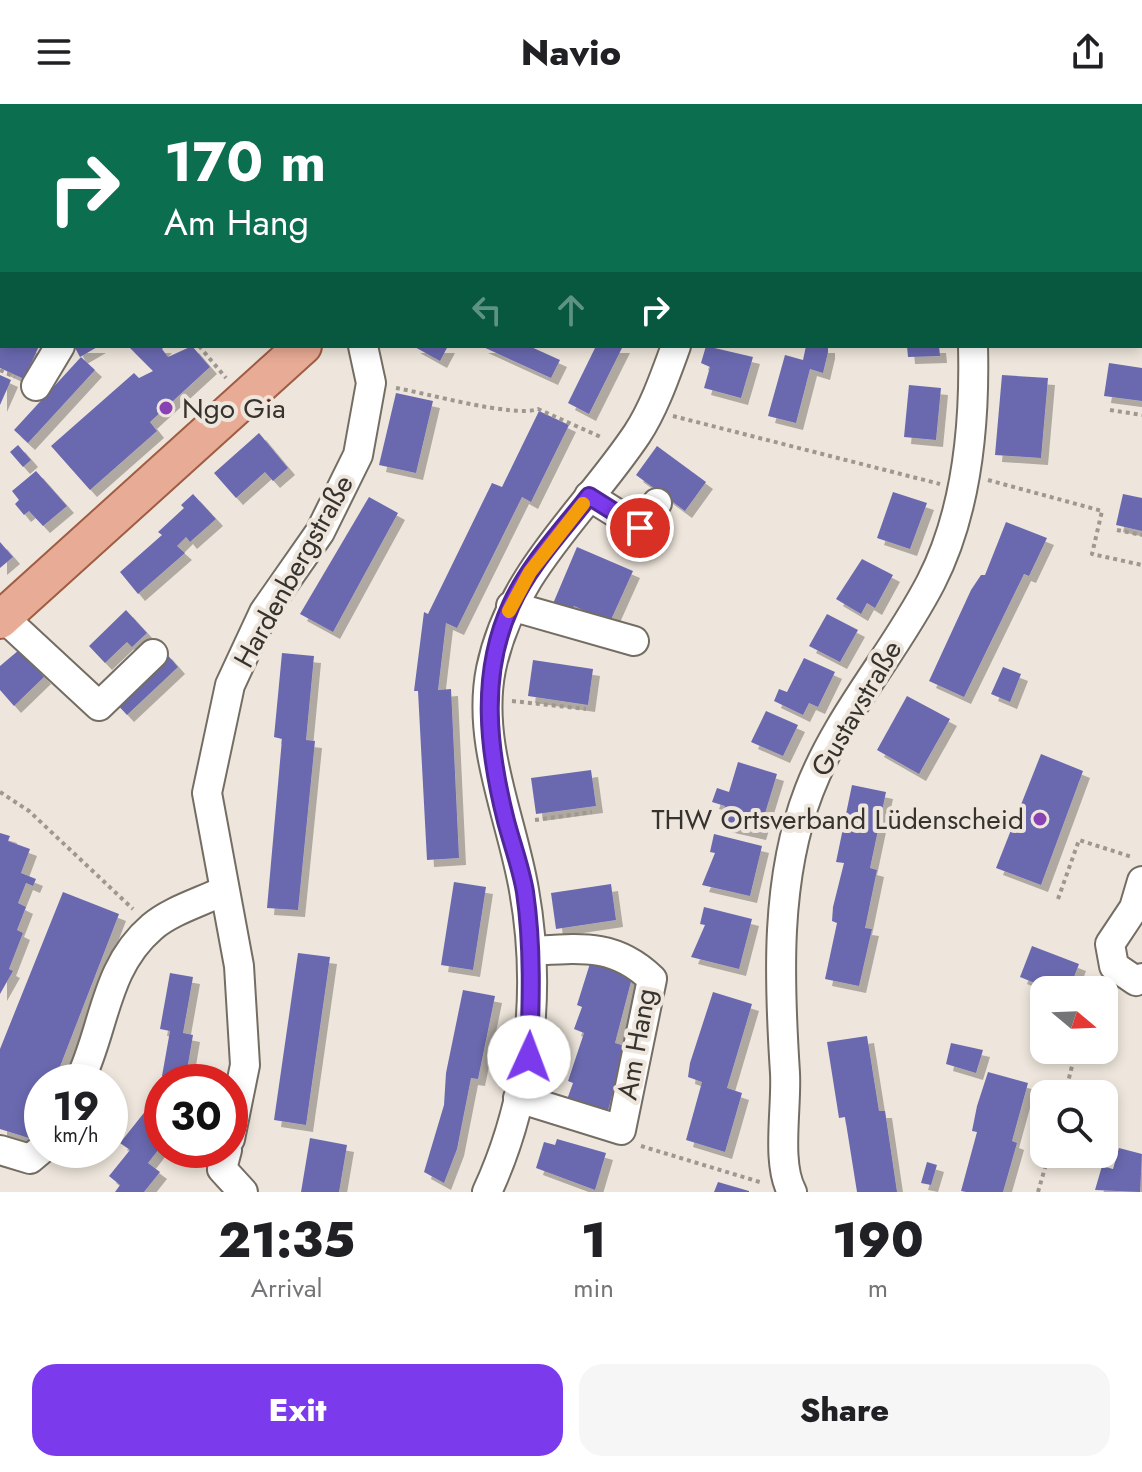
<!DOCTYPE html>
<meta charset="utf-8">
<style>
:root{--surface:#fff;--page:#f6f6f6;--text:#202124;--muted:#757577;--accent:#7c3aed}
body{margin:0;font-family:Jost,sans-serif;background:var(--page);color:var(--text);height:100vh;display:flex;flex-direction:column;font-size:30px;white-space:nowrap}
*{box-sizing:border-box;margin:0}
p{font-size:26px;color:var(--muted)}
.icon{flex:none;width:44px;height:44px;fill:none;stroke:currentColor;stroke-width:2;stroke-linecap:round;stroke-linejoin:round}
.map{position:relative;height:1088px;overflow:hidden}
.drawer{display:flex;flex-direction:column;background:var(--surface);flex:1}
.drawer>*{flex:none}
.guide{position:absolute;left:0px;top:0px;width:1142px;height:244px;box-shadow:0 4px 12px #0003;background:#0b6e4f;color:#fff;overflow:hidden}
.needle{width:52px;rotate:109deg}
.controls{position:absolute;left:1030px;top:872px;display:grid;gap:16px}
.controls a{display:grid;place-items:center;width:88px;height:88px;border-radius:16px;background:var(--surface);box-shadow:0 4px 12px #0003;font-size:40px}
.speed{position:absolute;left:24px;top:960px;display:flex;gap:16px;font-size:40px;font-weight:700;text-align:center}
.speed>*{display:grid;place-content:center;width:104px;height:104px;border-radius:50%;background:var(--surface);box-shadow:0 4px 12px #0003;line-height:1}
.speed small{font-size:20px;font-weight:400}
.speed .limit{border:12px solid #d22;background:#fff;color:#111}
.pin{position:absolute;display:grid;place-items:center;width:68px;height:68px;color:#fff;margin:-34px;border:4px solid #fff;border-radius:50%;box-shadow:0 2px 8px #0007}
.me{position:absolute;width:88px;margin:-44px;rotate:2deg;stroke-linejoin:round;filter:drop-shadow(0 0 6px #0008)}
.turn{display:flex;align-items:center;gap:28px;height:168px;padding:0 32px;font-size:36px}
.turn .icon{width:104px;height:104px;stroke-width:2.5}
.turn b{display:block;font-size:56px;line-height:68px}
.lanes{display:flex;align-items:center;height:76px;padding:0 32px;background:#0003;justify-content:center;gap:40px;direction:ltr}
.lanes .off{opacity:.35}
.eta{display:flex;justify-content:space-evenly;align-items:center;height:136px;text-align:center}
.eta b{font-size:48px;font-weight:800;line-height:56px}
.primary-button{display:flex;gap:16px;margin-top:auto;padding:16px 32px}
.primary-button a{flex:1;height:92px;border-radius:24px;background:var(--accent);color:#fff;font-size:32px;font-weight:800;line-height:92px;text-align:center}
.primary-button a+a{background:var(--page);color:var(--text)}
header{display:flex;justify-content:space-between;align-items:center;height:104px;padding:0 32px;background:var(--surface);font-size:36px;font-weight:800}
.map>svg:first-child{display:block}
.building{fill:#6b69b0;filter:url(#shadow)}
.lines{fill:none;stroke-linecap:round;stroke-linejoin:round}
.minor-casing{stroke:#746d64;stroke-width:32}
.major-casing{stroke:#9f5d43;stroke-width:40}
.path{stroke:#9e9890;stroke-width:4;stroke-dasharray:4 4;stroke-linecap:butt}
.minor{stroke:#fff;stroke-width:28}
.major{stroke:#e8ab95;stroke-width:36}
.route-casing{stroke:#51269a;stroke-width:20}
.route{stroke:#7c3aed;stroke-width:14}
.slow{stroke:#f59e0b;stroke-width:14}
.poi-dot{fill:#8942b4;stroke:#eee6dc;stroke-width:3}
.labels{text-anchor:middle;stroke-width:8;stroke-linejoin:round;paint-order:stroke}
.poi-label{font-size:28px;fill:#36332f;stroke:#eee6dc;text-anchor:start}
.street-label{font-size:28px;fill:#36332f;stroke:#eee6dc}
</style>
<header><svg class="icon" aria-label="menu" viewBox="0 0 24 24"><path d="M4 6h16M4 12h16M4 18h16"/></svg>Navio<svg class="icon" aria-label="share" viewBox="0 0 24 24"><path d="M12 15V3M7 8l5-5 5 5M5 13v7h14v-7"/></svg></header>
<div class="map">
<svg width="1142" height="1088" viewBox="0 0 1142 1088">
<defs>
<filter id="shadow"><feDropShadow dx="7" dy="7" stdDeviation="0" flood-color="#0004"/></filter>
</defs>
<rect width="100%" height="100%" fill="#eee6dc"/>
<g class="building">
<polygon points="0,242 39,242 24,275 0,264"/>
<polygon points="74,242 99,242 80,253"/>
<polygon points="128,242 165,242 162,245 168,253 192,242 210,263 150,318 157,327 90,386 51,342 134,269 139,274 153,267"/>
<polygon points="413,242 448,242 440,257"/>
<polygon points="481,242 529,242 560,256 551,274"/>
<polygon points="596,242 623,242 589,310 568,299"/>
<polygon points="706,242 753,253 741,294 704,284 710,263 701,259"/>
<polygon points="806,242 828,242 828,248 823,269 810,265 796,319 768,312 785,251 803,256"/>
<polygon points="907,242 939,242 940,252 908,253"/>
<polygon points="81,253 95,266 28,339 14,326"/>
<polygon points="1109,259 1142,264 1142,297 1104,292"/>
<polygon points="0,271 11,276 0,301"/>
<polygon points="1002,271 1048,274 1041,354 995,351"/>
<polygon points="909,281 941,284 936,336 904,333"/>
<polygon points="396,289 433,297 416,369 379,361"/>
<polygon points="539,307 569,321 531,398 522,393 457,524 446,519 438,586 451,585 459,754 427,756 418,587 414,587 424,508 428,510 492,379 502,383"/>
<polygon points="259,329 288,364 273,377 265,368 236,394 214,369"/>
<polygon points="18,341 31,356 23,363 10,348"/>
<polygon points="657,342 706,378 685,407 636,371"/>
<polygon points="36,367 67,402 43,422 29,407 24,411 15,400 19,396 12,387"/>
<polygon points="893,388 927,399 910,445 877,434"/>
<polygon points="193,390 216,415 190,438 186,433 177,442 185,449 138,490 120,468 162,431 158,428 184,404 181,401"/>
<polygon points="1123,390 1142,394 1142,427 1116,421"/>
<polygon points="369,393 398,409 333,528 300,510"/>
<polygon points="1006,418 1047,434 1029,472 1024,470 964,593 929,577 971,486 981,471 985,471"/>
<polygon points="0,438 13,453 0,464"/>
<polygon points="577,443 633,467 610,518 574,502 570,510 552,502"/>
<polygon points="862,455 893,471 875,504 867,499 861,510 836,495"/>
<polygon points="126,506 147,529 132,543 127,538 105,559 89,542"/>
<polygon points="827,510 858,526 840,558 809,542"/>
<polygon points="19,546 44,573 14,602 0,586 0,562"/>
<polygon points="165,548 178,563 127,611 114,597"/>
<polygon points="282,549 314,552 306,636 315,637 298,806 267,804 282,635 274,633"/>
<polygon points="804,554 835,568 818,603 809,599 803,611 774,597 779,585 787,588"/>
<polygon points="533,556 593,565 588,601 528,592"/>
<polygon points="1003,563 1021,570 1010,598 991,590"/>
<polygon points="907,592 950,615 919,670 877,646"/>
<polygon points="766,607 798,621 783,652 751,638"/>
<polygon points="1041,650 1083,667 1041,781 996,764"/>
<polygon points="738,658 777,670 759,729 719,720 725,702 712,698 717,684 729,688"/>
<polygon points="591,666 596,702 536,710 531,674"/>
<polygon points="852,681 886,688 870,764 877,766 865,824 872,825 859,882 825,875 837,819 832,817 833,803 844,759 836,758"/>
<polygon points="0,729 10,732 8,737 30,745 21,769 36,775 33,782 26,779 18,799 26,803 17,826 23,829 9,865 13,867 0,890"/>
<polygon points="714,730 762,742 750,792 702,781 715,749 710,748"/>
<polygon points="454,778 486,783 473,866 441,861"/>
<polygon points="611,780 616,816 556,825 551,789"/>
<polygon points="63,788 119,810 54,978 42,978 42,1008 32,1035 0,1025 0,945"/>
<polygon points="704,803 752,815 739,865 691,853 705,821 700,820"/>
<polygon points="1032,842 1079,860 1069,886 1052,886 1020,873"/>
<polygon points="298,849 330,853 306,1021 274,1016"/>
<polygon points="592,853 634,866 615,939 625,942 606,1014 565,1001 573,979 568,977 584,929 574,925 582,903 577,901"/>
<polygon points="170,869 193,873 183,929 193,931 185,978 162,972 170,927 160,925"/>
<polygon points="463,886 495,892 478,975 471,974 457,1045 444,1079 424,1068 444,1001 446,969"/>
<polygon points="713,888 752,900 727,984 742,989 725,1048 686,1036 702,978 688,973 690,959"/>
<polygon points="867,932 879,1007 885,1007 897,1088 857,1088 845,1013 839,1014 827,938"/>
<polygon points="951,939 983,946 976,969 946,960"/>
<polygon points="988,968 1028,979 1012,1037 1017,1039 1003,1088 966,1088 961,1087 977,1028 972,1027 977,1002"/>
<polygon points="147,1005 162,1017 162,1041 148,1059 160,1068 144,1088 115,1088 120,1081 109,1072 130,1046 120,1039"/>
<polygon points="310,1034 347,1041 339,1088 301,1088"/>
<polygon points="557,1035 606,1049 595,1086 536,1064 544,1038 555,1041"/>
<polygon points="1119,1044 1142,1050 1140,1088 1095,1086 1102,1062 1113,1065"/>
<polygon points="927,1058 937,1061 931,1081 921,1079"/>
<polygon points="718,1078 749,1087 749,1088 714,1088"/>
</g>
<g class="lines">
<defs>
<g id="minor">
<polyline points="694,0 695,2"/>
<polyline points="948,0 948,2"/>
<polyline points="189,2 189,0"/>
<polyline points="36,282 60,242"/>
<polyline points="589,392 640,424 657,399"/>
<polyline points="511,502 634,537"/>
<polyline points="3,513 99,602 153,550"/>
<polyline points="1142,777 1134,804 1110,840 1114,862 1136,877 1142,874"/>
<path d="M79 978C105 925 104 864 152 823 170 807 201 798 223 787"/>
<path d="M518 994 621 1026 652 875C615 839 580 844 532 847"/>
<polyline points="230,1035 245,961 239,862 207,689 230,581 264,508 320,428 358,351 371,279 363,242"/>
<polyline points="0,1046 30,1055 42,1045"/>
<polyline points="227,1046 222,1065 243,1088"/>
<path d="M487 1088C530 995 542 887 524 786 512 715 476 639 491 565 511 468 584 409 637 330 654 304 665 272 676 242"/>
<path d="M792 1088C776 1059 787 1004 785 969 779 876 775 775 809 687 838 611 894 550 931 478 967 408 975 320 973 242"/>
</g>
<g id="major">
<polyline points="466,2 467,0"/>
<polyline points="0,516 303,242"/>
</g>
</defs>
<use href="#minor" class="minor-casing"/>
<use href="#major" class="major-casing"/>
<g class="path">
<polyline points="0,160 2,160"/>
<polyline points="1140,186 1142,186"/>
<polyline points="199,242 226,274"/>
<polyline points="0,266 15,273"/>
<path d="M396 284C426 289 514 314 538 305L603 334"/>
<polyline points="1110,306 1142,311"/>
<polyline points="673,312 940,380"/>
<polyline points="988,376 1102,407 1092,450 1142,461"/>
<polyline points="1117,426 1142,431"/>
<polyline points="512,597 586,605"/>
<polyline points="0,688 29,707 133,805"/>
<polyline points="535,716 592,708"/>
<polyline points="1058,795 1079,736 1132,753"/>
<polyline points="1065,990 1076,946"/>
<polyline points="641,1042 763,1079"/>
<polyline points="1038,1088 1049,1050"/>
</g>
<use href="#minor" class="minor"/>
<use href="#major" class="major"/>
</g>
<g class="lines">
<defs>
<path id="route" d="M529 953C531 897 533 843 525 788 521 764 512 740 506 717 488 646 479 570 511 501 529 461 562 427 589 392L640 424"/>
</defs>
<use href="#route" class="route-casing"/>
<use href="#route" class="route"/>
<polyline class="slow" points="509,507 530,468 583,400"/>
</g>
<g class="poi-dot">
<circle cx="166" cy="304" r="8"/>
<circle cx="1040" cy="715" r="8"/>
</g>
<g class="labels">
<g class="poi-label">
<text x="182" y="314">Ngo Gia</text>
<text x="1024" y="725" text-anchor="end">THW Ortsverband Lüdenscheid</text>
</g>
<g class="street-label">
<text transform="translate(293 467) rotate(-61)" y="10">Hardenbergstraße</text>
<text transform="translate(856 604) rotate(-60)" y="10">Gustavstraße</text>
<text transform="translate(636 940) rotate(-80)" y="10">Am Hang</text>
</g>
</g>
</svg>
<div class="controls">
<a><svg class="needle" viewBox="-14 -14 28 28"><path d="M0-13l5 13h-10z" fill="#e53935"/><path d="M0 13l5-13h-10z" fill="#757577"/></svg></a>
<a><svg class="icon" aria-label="search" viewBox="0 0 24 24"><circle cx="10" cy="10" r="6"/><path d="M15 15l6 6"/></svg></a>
</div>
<div class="speed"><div>19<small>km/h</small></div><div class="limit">30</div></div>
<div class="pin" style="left:640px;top:424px;background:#d93025"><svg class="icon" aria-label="arrive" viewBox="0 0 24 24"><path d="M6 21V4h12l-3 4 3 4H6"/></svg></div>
<svg class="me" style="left:529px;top:953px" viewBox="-20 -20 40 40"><circle r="19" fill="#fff"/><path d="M0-13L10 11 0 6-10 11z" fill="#7c3aed"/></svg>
<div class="guide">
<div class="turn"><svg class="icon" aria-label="right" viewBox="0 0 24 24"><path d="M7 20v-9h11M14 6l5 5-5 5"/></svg><div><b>170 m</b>Am Hang</div></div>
<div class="lanes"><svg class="icon off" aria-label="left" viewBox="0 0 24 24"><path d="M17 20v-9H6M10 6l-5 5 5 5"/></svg><svg class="icon off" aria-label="ahead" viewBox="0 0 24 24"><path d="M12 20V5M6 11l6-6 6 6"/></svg><svg class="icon" aria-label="right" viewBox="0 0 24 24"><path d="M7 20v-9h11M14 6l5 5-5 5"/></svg></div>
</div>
</div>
<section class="drawer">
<div class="eta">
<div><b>21:35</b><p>Arrival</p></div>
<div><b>1</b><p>min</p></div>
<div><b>190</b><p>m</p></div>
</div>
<div class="primary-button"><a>Exit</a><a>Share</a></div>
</section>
